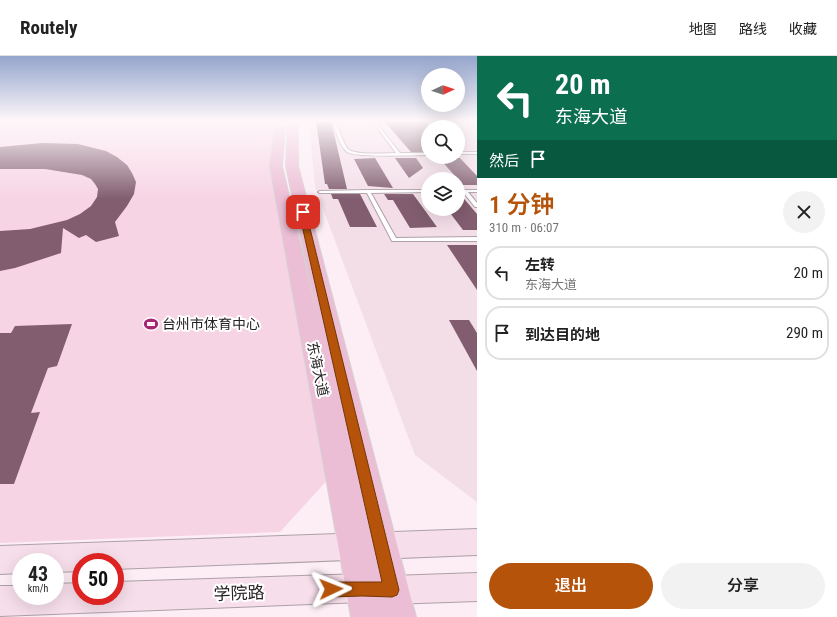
<!DOCTYPE html>
<html lang="zh">
<meta charset="utf-8">
<style>
:root{--surface:#fff;--page:#f2f2f2;--text:#222;--muted:#767676;--line:#e0e0e0;--accent:#b45309}
body{margin:0;font-family:"Roboto Condensed","Noto Sans SC",sans-serif;background:var(--page);color:var(--text);height:100vh;display:flex;flex-direction:column;font-size:15px;white-space:nowrap}
*{box-sizing:border-box;margin:0}
p{font-size:13px;color:var(--muted)}
.icon{flex:none;width:22px;height:22px;fill:none;stroke:currentColor;stroke-width:2;stroke-linecap:round;stroke-linejoin:round}
.map{position:relative;flex:1;overflow:hidden}
.side{display:flex;flex-direction:column;background:var(--surface);width:360px}
.side>*{flex:none}
.banner{background:#0b6e4f;color:#fff;overflow:hidden}
.needle{width:26px;rotate:87deg}
.buttons{position:absolute;left:421px;top:12px;display:grid;gap:8px}
.buttons a{display:grid;place-items:center;width:44px;height:44px;border-radius:50%;background:var(--surface);box-shadow:0 4px 16px #0002;font-size:20px}
.speed{position:absolute;left:12px;top:497px;display:flex;gap:8px;font-size:20px;font-weight:700;text-align:center}
.speed>*{display:grid;place-content:center;width:52px;height:52px;border-radius:50%;background:var(--surface);box-shadow:0 4px 16px #0002;line-height:1}
.speed small{font-size:10px;font-weight:400}
.speed .limit{border:6px solid #d22;background:#fff;color:#111}
.pin{position:absolute;display:grid;place-items:center;width:34px;height:34px;color:#fff;margin:-17px;border-radius:8px;box-shadow:0 2px 6px #0006}
.me{position:absolute;width:44px;margin:-22px;rotate:88deg;stroke-linejoin:round;filter:drop-shadow(0 0 3px #0008)}
.turn{display:flex;align-items:center;gap:14px;height:84px;padding:0 12px;font-size:18px}
.turn .icon{width:52px;height:52px;stroke-width:2.5}
.turn b{display:block;font-size:28px;line-height:34px}
.then{display:flex;align-items:center;height:38px;padding:0 12px;background:#0003;gap:8px;font-size:15px}
.round{display:grid;place-items:center;flex:none;width:42px;height:42px;border-radius:21px;background:var(--page)}
.summary{display:flex;align-items:center;justify-content:space-between;height:68px;padding:0 12px}
h1{font-size:24px;font-weight:600;line-height:30px;color:var(--accent)}
.button{display:flex;gap:8px;margin-top:auto;padding:8px 12px}
.button a{flex:1;height:46px;border-radius:24px;background:var(--accent);color:#fff;font-size:16px;font-weight:600;line-height:46px;text-align:center}
.button a+a{background:var(--page);color:var(--text)}
ul{padding:0;list-style:none}
li{display:flex;align-items:center;gap:12px;height:54px;margin:0 8px 6px;padding:0 4px;border:2px solid var(--line);border-radius:16px}
li div{flex:1}
li b{display:block;font-size:15px}
li em{font-style:normal}
header{display:flex;align-items:center;gap:24px;box-sizing:border-box;height:56px;padding:0 20px;background:var(--surface);border-bottom:1px solid var(--line)}
header strong{font-size:19px}
nav{display:flex;gap:22px;margin-inline-start:auto;font-size:14px}
main{display:flex;flex:1;min-height:0}
.map>svg:first-child{display:block}
.built{fill:#f3dee8;fill-rule:evenodd}
.green{fill:#f7d4e4}
.building{fill:#815d6f}
.lines{fill:none;stroke-linecap:round;stroke-linejoin:round}
.lane-casing{stroke:#ada0a6;stroke-width:2}
.secondary-casing{stroke:#ada0a6;stroke-width:2}
.primary-casing{stroke:#d4d3d3;stroke-width:2}
.lane{fill:#fff;fill-rule:evenodd}
.secondary{fill:#f6deea;fill-rule:evenodd}
.primary{fill:#ecbed5;fill-rule:evenodd}
.route{fill:#b45309;stroke:#753606}
.labels{text-anchor:middle;stroke-width:4;stroke-linejoin:round;paint-order:stroke}
.poi-label{font-size:14px;fill:#262123;stroke:#fff;text-anchor:start}
.street-label{font-size:14px;fill:#262123;stroke:#fff}
.near-street-label{font-size:17px;fill:#262123;stroke:#fff}
</style>
<header>
<strong>Routely</strong>
<nav><a>地图</a><a>路线</a><a>收藏</a></nav>
</header>
<main>
<div class="map">
<svg width="477" height="561" viewBox="0 0 477 561">
<rect width="100%" height="100%" fill="#fceef4"/>
<path class="built" d="M309 65H477V446L415 399 315 131ZM428 71H458V101H428ZM428 123H458V153H428Z"/>
<polygon class="green" points="0,65 275,65 272,117 331,420 280,476 0,487"/>
<g class="building">
<polygon points="316,65 331,65 347,133 329,133 327,128 325,128"/>
<polygon points="384,65 428,65 428,96 411,96"/>
<polygon points="42,87 78,88 106,95 117,101 127,109 132,117 136,126 134,138 127,150 115,166 119,180 96,186 86,179 79,182 63,172 61,197 15,212 0,215 0,175 30,173 67,164 80,158 91,150 97,141 98,133 95,128 91,123 82,119 45,113 0,113 0,91"/>
<polygon points="375,102 393,132 368,130 354,103"/>
<polygon points="395,102 416,102 423,112 409,122"/>
<polygon points="439,102 460,102 477,120 477,129 463,129"/>
<polygon points="331,138 360,138 377,171 350,171 338,143 333,143"/>
<polygon points="384,138 413,138 437,171 410,172 393,144 388,144"/>
<polygon points="458,138 460,138 477,158 477,174 463,174 447,153 458,153"/>
<polygon points="447,189 477,189 477,234"/>
<polygon points="449,264 469,264 477,277 477,315"/>
<polygon points="72,268 57,310 48,312 31,357 40,356 14,428 0,428 0,277 11,277 15,270"/>
</g>
<g class="lines">
<defs>
<g id="lane">
<path d="M332 65H336C339 73 342 84 347 92 352 100 386 97 396 97L372 65H375L400 97H428V99C414 99 355 102 347 96 340 91 335 73 332 65Z"/>
<polygon points="468,65 470,65 477,69 477,72"/>
<rect x="458" y="96" width="19" height="2"/>
<polygon points="366,134 428,134 428,136 371,137 396,182 477,181 477,185 392,185 367,137 320,137 318,136 320,135"/>
<polygon points="458,134 477,134 477,136 468,136 477,147 477,151 475,151 463,136 458,136"/>
</g>
<g id="secondary">
<polygon points="477,473 477,499 115,513 115,506 81,506 81,515 55,516 55,506 21,506 21,517 0,518 0,490"/>
<polygon points="477,517 477,545 391,548 363,546 0,560 0,530 21,530 21,540 55,540 55,528 81,527 81,540 115,540 115,526 363,518 391,520"/>
</g>
<polygon id="primary" points="288,65 298,65 298,110 416,561 351,561 270,110 275,73 280,70 284,71 285,73 282,110 321,277 286,110"/>
</defs>
<use href="#lane" class="lane-casing"/>
<use href="#secondary" class="secondary-casing"/>
<use href="#primary" class="primary-casing"/>
<use href="#lane" class="lane"/>
<use href="#secondary" class="secondary"/>
<use href="#primary" class="primary"/>
</g>
<linearGradient id="sky" x2="0" y2="1"><stop stop-color="#94a5cc"/><stop offset="0.45" stop-color="#fef7fa"/><stop offset="1" stop-color="#fef7fa" stop-opacity="0"/></linearGradient>
<rect width="477" height="143" fill="url(#sky)"/>
<polygon class="route" points="300,154 306,156 399,534 397,539 392,541 362,540 331,541 326,539 324,533 326,528 331,526 382,526 299,156"/>
<defs>
<symbol id="stadium-bare" viewBox="-9 -9 18 18"><path d="M0-5a6.5 5 0 1 0 0 10a6.5 5 0 1 0 0-10ZM-3.5-1.8h7v3.6h-7Z" fill="#a62674" stroke="#fff" stroke-width="2.5" paint-order="stroke"/></symbol>
</defs>
<g fill-rule="evenodd">
<use href="#stadium-bare" x="141" y="258" width="20" height="20"/>
</g>
<g class="labels">
<g class="poi-label">
<text x="162" y="273">台州市体育中心</text>
</g>
<g class="street-label">
<text transform="translate(318 313) rotate(78)" y="5">东海大道</text>
</g>
<g class="near-street-label">
<text transform="translate(239 537) rotate(-2)" y="6">学院路</text>
</g>
</g>
</svg>
<div class="buttons">
<a><svg class="needle" viewBox="-14 -14 28 28"><path d="M0-13l5 13h-10z" fill="#e53935"/><path d="M0 13l5-13h-10z" fill="#767676"/></svg></a>
<a><svg class="icon" aria-label="search" viewBox="0 0 24 24"><circle cx="10" cy="10" r="6"/><path d="M15 15l6 6"/></svg></a>
<a><svg class="icon" aria-label="layers" viewBox="0 0 24 24"><path d="M12 4l9 5-9 5-9-5zM3 14l9 5 9-5"/></svg></a>
</div>
<div class="speed"><div>43<small>km/h</small></div><div class="limit">50</div></div>
<div class="pin" style="left:303px;top:156px;background:#d93025"><svg class="icon" aria-label="arrive" viewBox="0 0 24 24"><path d="M6 21V4h12l-3 4 3 4H6"/></svg></div>
<svg class="me" style="left:331px;top:533px" viewBox="-20 -20 40 40"><path d="M0-17L14 15 0 8-14 15z" fill="#b45309" stroke="#fff" stroke-width="4"/></svg>
</div>
<section class="side">
<div class="banner">
<div class="turn"><svg class="icon" aria-label="left" viewBox="0 0 24 24"><path d="M17 20v-9H6M10 6l-5 5 5 5"/></svg><div><b>20 m</b>东海大道</div></div>
<div class="then">然后<svg class="icon" aria-label="arrive" viewBox="0 0 24 24"><path d="M6 21V4h12l-3 4 3 4H6"/></svg></div>
</div>
<div class="summary"><div><h1>1 分钟</h1><p>310 m · 06:07</p></div><a class="round"><svg class="icon" aria-label="close" viewBox="0 0 24 24"><path d="M6 6l12 12M18 6L6 18"/></svg></a></div>
<ul>
<li><svg class="icon" aria-label="left" viewBox="0 0 24 24"><path d="M17 20v-9H6M10 6l-5 5 5 5"/></svg><div><b>左转</b><p>东海大道</p></div><em>20 m</em></li>
<li><svg class="icon" aria-label="arrive" viewBox="0 0 24 24"><path d="M6 21V4h12l-3 4 3 4H6"/></svg><div><b>到达目的地</b></div><em>290 m</em></li>
</ul>
<div class="button"><a>退出</a><a>分享</a></div>
</section>
</main>
